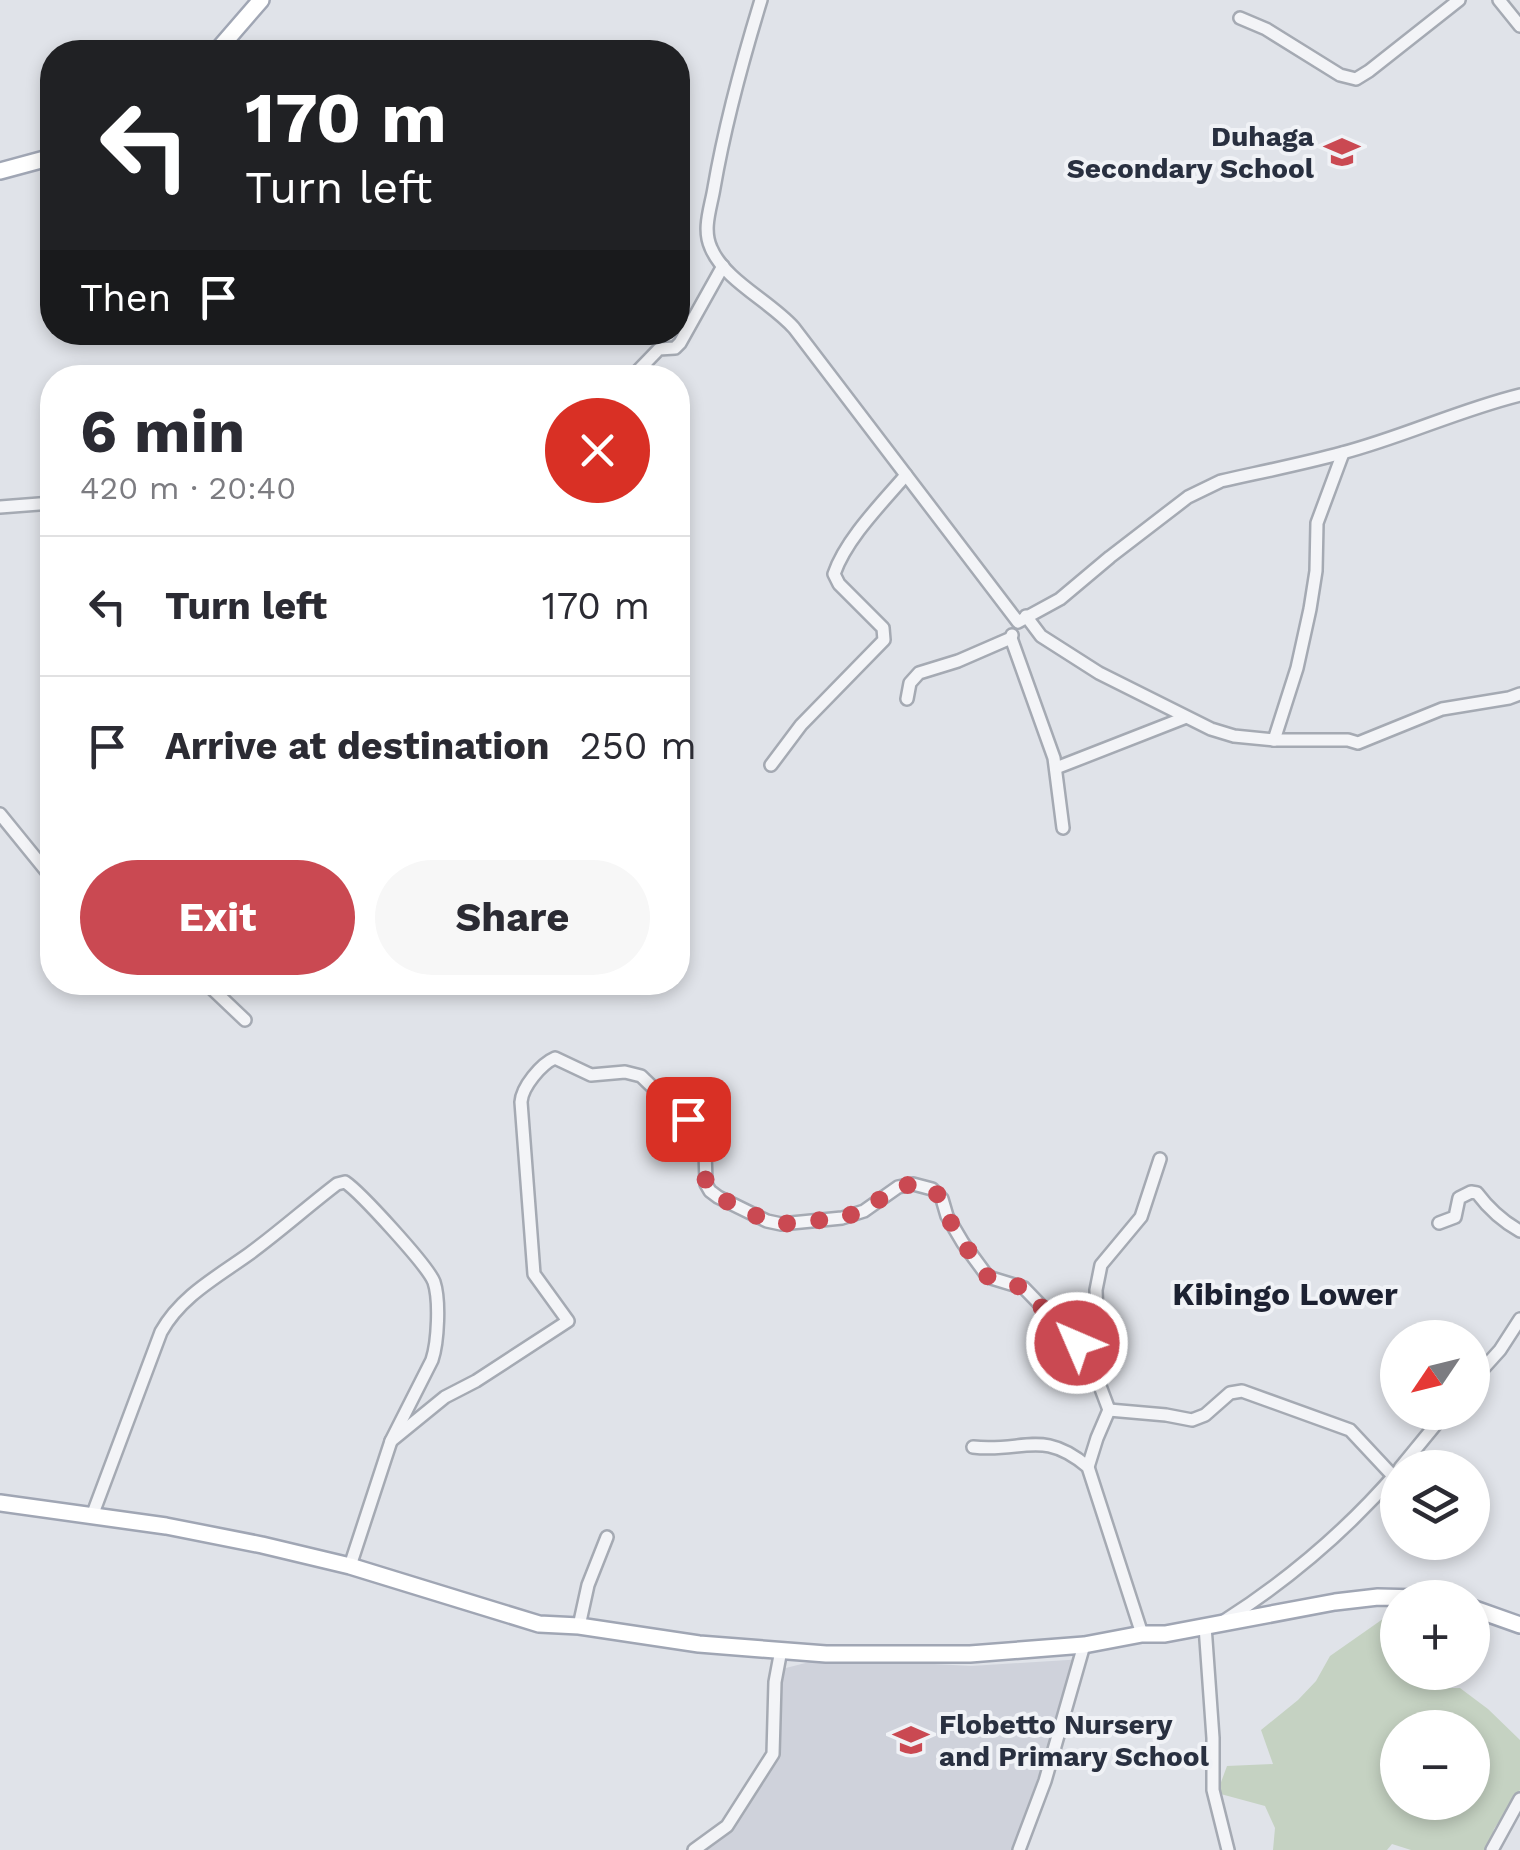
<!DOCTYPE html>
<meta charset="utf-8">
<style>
:root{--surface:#fff;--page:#f7f7f7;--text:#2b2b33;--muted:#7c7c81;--line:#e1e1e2;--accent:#ca4952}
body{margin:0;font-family:"Work Sans",sans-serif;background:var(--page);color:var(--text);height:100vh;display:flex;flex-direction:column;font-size:38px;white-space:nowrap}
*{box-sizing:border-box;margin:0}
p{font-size:32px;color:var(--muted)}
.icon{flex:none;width:55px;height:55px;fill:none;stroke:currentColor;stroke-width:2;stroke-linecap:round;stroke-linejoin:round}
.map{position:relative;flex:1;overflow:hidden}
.drawer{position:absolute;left:40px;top:365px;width:650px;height:630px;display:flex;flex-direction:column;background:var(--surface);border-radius:40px;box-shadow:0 5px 15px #0003}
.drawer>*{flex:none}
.guide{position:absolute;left:40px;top:40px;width:650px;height:305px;border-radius:40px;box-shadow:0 5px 15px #0003;background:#202124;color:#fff;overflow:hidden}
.needle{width:65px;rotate:235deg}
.buttons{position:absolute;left:1380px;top:1320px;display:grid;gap:20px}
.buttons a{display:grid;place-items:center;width:110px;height:110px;border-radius:50%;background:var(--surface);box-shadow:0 5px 15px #0003;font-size:50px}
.pin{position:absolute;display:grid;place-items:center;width:85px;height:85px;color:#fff;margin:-42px;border-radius:20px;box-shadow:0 5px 15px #0006}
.me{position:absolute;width:110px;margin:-55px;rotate:315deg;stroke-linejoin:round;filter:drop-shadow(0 0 8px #0008)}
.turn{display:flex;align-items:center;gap:35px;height:210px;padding:0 40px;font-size:45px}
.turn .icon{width:130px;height:130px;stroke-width:2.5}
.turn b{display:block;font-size:70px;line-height:85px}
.then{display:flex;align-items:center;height:95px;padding:0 40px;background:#0003;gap:20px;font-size:38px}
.round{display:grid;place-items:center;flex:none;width:105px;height:105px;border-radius:52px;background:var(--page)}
.summary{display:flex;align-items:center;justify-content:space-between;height:170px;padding:0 40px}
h1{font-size:60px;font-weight:700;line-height:75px}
.cta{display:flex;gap:20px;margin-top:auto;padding:20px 40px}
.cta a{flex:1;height:115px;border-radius:60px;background:var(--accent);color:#fff;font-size:40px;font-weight:700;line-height:115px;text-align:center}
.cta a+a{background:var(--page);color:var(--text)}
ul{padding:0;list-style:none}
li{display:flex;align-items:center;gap:30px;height:140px;padding:0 40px;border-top:2px solid var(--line)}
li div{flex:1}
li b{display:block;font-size:38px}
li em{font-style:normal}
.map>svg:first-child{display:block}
.built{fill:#cfd2db}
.green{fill:#c5d2c2;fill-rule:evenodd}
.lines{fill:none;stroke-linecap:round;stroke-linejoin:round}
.minor-casing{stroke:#a5aab3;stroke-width:16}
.major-casing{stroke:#a0a6b4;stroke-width:20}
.minor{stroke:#f3f4f7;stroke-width:11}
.major{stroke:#fff;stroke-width:15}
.route{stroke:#ca4952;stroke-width:18;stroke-dasharray:0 32.4}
.labels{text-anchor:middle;stroke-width:8;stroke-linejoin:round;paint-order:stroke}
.poi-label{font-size:28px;font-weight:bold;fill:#293040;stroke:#f0f2f6;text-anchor:end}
.quarter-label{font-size:32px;font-weight:bold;fill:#1c2131;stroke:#f0f2f6}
</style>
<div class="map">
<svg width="1520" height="1850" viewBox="0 0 1520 1850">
<rect width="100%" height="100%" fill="#e0e3e9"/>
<polygon class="built" points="825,1658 971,1666 1084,1659 1016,1850 703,1850 725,1836 767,1763 767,1717 778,1670"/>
<path class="green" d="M1390 1614 1397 1615 1398 1672 1430 1673 1444 1688H1460L1488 1709 1520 1740V1790L1494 1829 1489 1850H1411L1392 1844 1387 1850H1273L1275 1828 1265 1806 1217 1793 1227 1766 1273 1764 1261 1730 1298 1700 1316 1681 1330 1656ZM1398 1728H1472V1802H1398Z"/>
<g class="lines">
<defs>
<g id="minor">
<path d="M761 0C742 62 725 124 714 188 711 207 702 229 711 248 725 281 770 301 794 328L1018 622 1060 599 1110 557 1188 497 1221 481C1261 472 1302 464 1342 453 1403 437 1459 410 1520 395"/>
<polyline points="1499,0 1520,26"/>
<polyline points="1240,18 1266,29 1340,75 1356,79 1369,71 1459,0"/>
<polyline points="631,378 659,349 675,348 680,343 723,266"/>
<polyline points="0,507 52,503"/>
<polyline points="1026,616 1041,636 1099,673 1211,729 1234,736 1274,740 1348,740 1358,743 1442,709 1509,698 1520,694"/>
<polyline points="1011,638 1054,758 1063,828"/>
<polyline points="907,699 910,683 919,673 958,661 1011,638 1012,635"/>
<polyline points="1274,740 1297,668 1310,609 1316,571 1317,523 1343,453"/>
<path d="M771 765 801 725 884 640 883 628 839 584 834 574C846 539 882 503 906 475"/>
<polyline points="1056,768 1184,718"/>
<polyline points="0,814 52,878"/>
<polyline points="205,982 245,1020"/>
<path d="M1439 1223 1455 1217 1459 1198 1471 1192 1477 1193C1489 1209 1502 1221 1520 1231"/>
<polyline points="1088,1354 1097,1317 1096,1290 1101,1265 1141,1217 1160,1159"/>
<polyline points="1472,1381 1500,1350 1520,1319"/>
<polyline points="1109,1410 1166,1415 1192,1420 1205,1415 1230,1393 1242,1391 1350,1430 1393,1476"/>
<path d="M391 1441 445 1397 476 1381 568 1321 534 1274 521 1102C522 1087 541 1064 555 1058L591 1075 625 1072 641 1076 696 1129 705 1150 706 1184 710 1191 718 1197 767 1221 781 1224 842 1218 864 1211 898 1187 913 1184 932 1189 942 1199 947 1216 963 1243 988 1277 1024 1288 1088 1354 1109 1410 1097 1438 1088 1467"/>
<path d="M973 1447C1023 1453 1042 1428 1088 1467L1142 1634"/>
<polyline points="1400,1468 1446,1412"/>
<path d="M92 1516 161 1332C181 1296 217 1277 249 1254 279 1232 307 1207 337 1184L345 1182C360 1192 428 1266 434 1282 440 1300 438 1342 432 1360L391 1441 350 1566"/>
<path d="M1224 1621C1288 1580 1348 1529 1398 1471"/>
<polyline points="579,1626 588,1585 607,1537"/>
<polyline points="1205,1626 1213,1738 1213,1790 1228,1850"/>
<polyline points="694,1850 727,1826 773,1754 775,1682 781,1650"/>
<polyline points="1019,1850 1045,1781 1084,1645"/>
<polyline points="1492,1850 1520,1799"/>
</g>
<g id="major">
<polyline points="216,52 261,0"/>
<polyline points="0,171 52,157"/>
<polyline points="0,1503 166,1526 262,1545 350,1566 539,1624 579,1626 699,1644 826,1654 970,1654 1084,1645 1142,1634 1165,1634 1335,1602 1378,1597 1419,1598"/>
<polyline points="1472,1608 1520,1625"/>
</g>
</defs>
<use href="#minor" class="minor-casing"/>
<use href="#major" class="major-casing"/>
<use href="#minor" class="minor"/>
<use href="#major" class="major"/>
</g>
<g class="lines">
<polyline class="route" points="688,1119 702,1141 706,1184 710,1190 718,1197 767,1221 781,1224 842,1218 864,1210 898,1187 913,1184 932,1189 942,1199 947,1216 963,1243 988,1277 1024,1288 1055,1322 1077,1343"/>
</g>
<defs>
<symbol id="school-bare" viewBox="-9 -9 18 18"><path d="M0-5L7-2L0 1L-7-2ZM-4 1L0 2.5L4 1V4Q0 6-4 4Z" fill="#ca4952" stroke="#f0f2f6" stroke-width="2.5" paint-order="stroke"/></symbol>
</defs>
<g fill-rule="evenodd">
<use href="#school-bare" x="1317" y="127" width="50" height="50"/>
<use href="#school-bare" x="886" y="1715" width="50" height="50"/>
</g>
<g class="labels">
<g class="poi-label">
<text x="1314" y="146">Duhaga<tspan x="1314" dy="32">Secondary School</tspan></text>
<text x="939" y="1734" text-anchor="start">Flobetto Nursery<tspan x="939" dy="32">and Primary School</tspan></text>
</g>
<g class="quarter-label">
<text x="1285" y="1305">Kibingo Lower</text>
</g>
</g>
</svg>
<div class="buttons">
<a><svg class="needle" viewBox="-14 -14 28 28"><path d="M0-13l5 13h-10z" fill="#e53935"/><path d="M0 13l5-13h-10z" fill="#7c7c81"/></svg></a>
<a><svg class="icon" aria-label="layers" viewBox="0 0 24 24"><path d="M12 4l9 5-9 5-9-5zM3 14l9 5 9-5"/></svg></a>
<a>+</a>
<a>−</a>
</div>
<div class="pin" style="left:688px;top:1119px;background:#d93025"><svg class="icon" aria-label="arrive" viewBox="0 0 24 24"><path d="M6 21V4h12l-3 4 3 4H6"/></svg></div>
<svg class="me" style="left:1077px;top:1343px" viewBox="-20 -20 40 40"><circle r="17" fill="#ca4952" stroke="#fff" stroke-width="3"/><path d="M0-11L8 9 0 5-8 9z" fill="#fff"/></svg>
<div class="guide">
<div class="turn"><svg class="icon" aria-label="left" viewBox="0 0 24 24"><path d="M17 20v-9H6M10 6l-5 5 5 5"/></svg><div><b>170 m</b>Turn left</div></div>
<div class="then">Then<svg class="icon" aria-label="arrive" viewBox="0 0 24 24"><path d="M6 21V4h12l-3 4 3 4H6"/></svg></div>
</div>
<section class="drawer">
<div class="summary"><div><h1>6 min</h1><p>420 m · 20:40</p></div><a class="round" style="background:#d93025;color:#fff"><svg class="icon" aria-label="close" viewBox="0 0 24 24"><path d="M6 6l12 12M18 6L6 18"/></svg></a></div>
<ul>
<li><svg class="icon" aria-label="left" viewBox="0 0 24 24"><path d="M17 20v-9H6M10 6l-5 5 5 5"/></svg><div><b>Turn left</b></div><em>170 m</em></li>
<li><svg class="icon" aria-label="arrive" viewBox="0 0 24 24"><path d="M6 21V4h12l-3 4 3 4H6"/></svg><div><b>Arrive at destination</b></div><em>250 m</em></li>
</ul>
<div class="cta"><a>Exit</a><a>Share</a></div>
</section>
</div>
